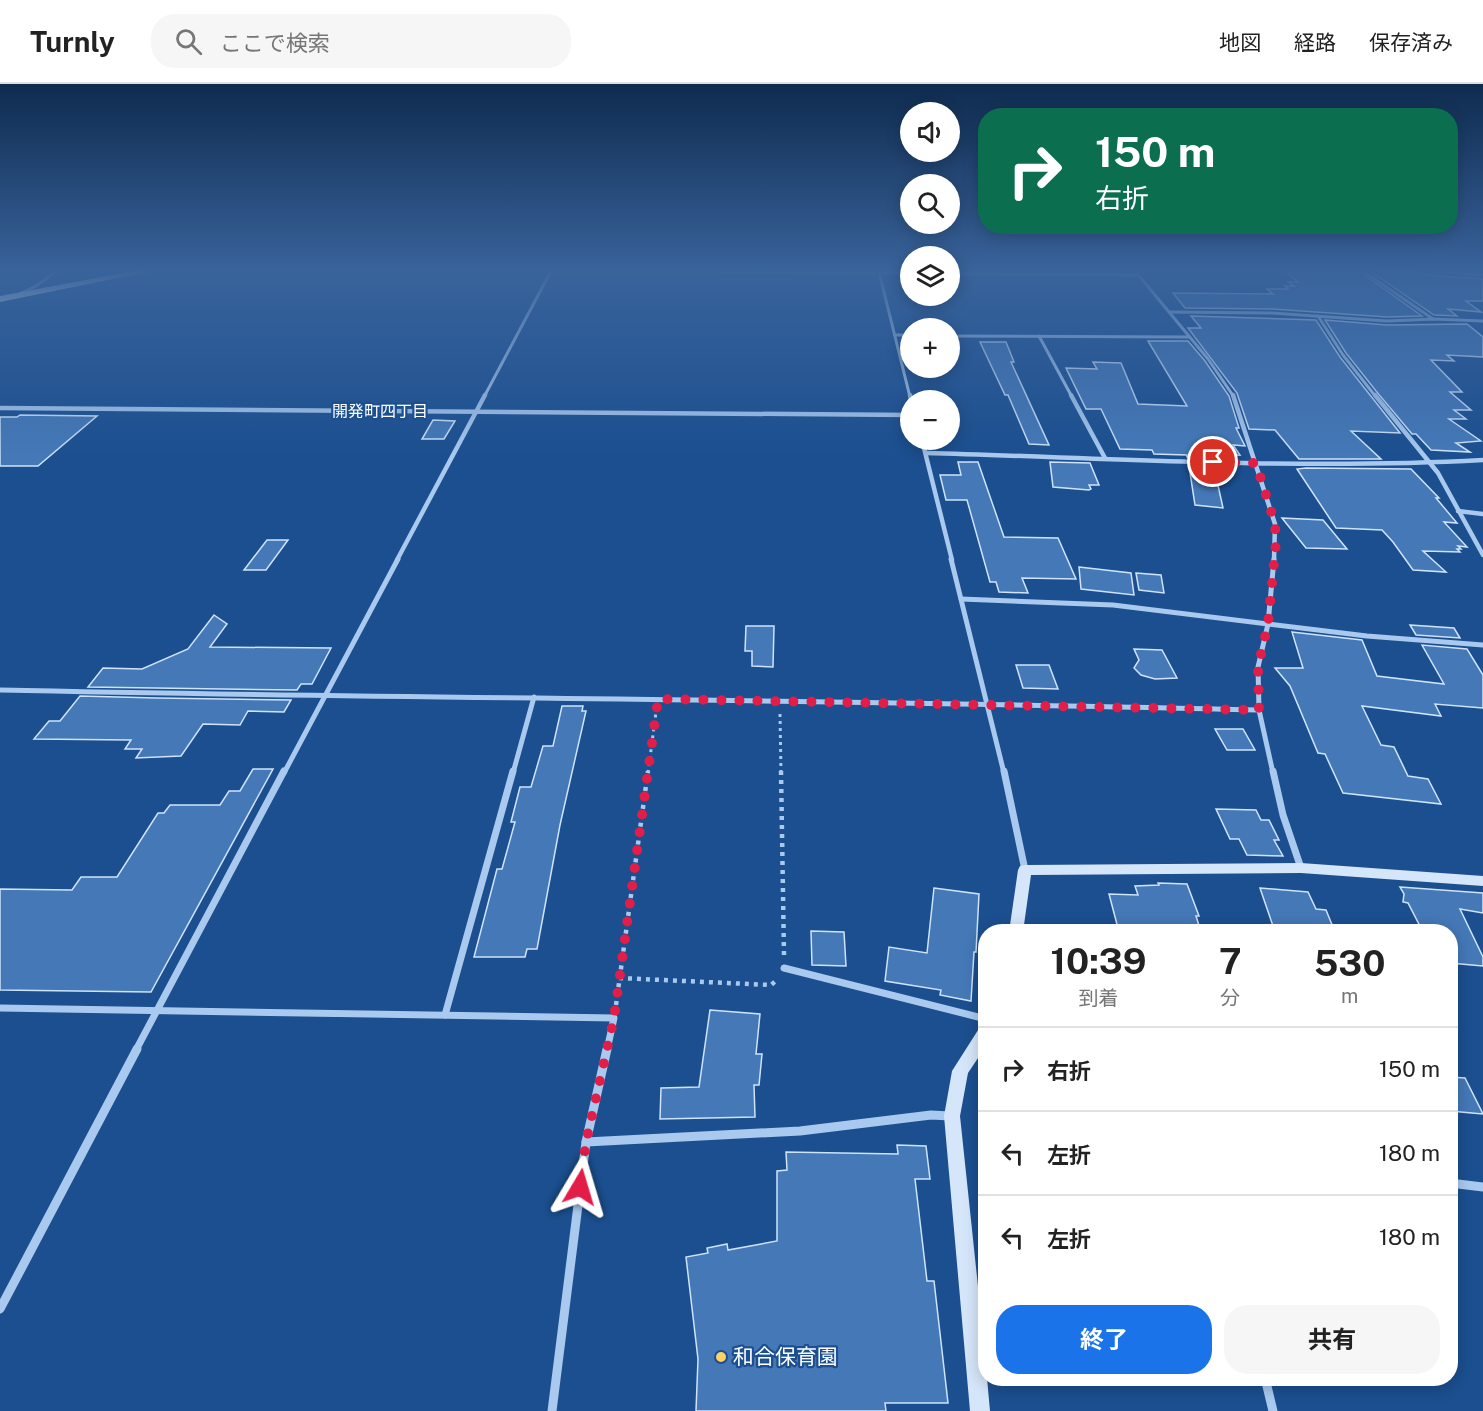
<!DOCTYPE html>
<html lang="ja">
<meta charset="utf-8">
<style>
:root{--surface:#fff;--page:#f6f6f6;--text:#222;--muted:#767676;--line:#e0e0e0;--accent:#1a73e8}
body{margin:0;font-family:"Public Sans","Noto Sans JP",sans-serif;background:var(--page);color:var(--text);height:100vh;display:flex;flex-direction:column;font-size:22px;white-space:nowrap}
*{box-sizing:border-box;margin:0}
p{font-size:20px;color:var(--muted)}
.icon{flex:none;width:33px;height:33px;fill:none;stroke:currentColor;stroke-width:2;stroke-linecap:round;stroke-linejoin:round}
.map{position:relative;flex:1;overflow:hidden}
.panel{position:absolute;left:978px;top:840px;width:480px;height:462px;display:flex;flex-direction:column;background:var(--surface);border-radius:24px;box-shadow:0 3px 15px #0003}
.panel>*{flex:none}
.banner{position:absolute;left:978px;top:24px;width:480px;height:126px;border-radius:24px;box-shadow:0 3px 15px #0003;background:#0b6e4f;color:#fff;overflow:hidden}
.controls{position:absolute;left:900px;top:18px;display:grid;gap:12px}
.controls a{display:grid;place-items:center;width:60px;height:60px;border-radius:50%;background:var(--surface);box-shadow:0 3px 15px #0003;font-size:30px}
.pin{position:absolute;display:grid;place-items:center;width:51px;height:51px;color:#fff;margin:-26px;border:3px solid #fff;border-radius:50%;box-shadow:0 2px 6px #0007}
.me{position:absolute;width:66px;margin:-33px;rotate:7deg;stroke-linejoin:round;filter:drop-shadow(0 0 4px #0008)}
.turn{display:flex;align-items:center;gap:21px;height:126px;padding:0 18px;font-size:27px}
.turn .icon{width:78px;height:78px;stroke-width:2.5}
.turn b{display:block;font-size:42px;line-height:51px}
.eta{display:flex;justify-content:space-evenly;align-items:center;height:102px;text-align:center}
.eta b{font-size:36px;font-weight:700;line-height:42px}
.primary-button{display:flex;gap:12px;margin-top:auto;padding:12px 18px}
.primary-button a{flex:1;height:69px;border-radius:24px;background:var(--accent);color:#fff;font-size:24px;font-weight:700;line-height:69px;text-align:center}
.primary-button a+a{background:var(--page);color:var(--text)}
ul{padding:0;list-style:none}
li{display:flex;align-items:center;gap:18px;height:84px;padding:0 18px;border-top:2px solid var(--line)}
li div{flex:1}
li b{display:block;font-size:22px}
li em{font-style:normal}
header{display:flex;align-items:center;gap:36px;box-sizing:border-box;height:84px;padding:0 30px;background:var(--surface);border-bottom:2px solid var(--line)}
header strong{font-size:28px}
nav{display:flex;gap:33px;margin-inline-start:auto;font-size:21px}
.search{width:420px;height:54px;background:var(--page);display:flex;align-items:center;gap:15px;box-sizing:border-box;padding:0 21px;border-radius:24px;color:var(--muted);font-size:22px}
.map>svg:first-child{display:block}
.building{fill:#4478b7;stroke:#cfe3fa;stroke-width:1.5}
.lines{fill:none;stroke-linecap:round;stroke-linejoin:round}
.path-far1{stroke:#a9c9ee;stroke-width:3;stroke-dasharray:3 4;stroke-linecap:butt}
.path{stroke:#a9c9ee;stroke-width:4.5;stroke-dasharray:4 5;stroke-linecap:butt}
.street-far4{stroke:#a9c9ee;stroke-width:3}
.street-far3{stroke:#a9c9ee;stroke-width:4.5}
.street-far2{stroke:#a9c9ee;stroke-width:5}
.street-far1{stroke:#a9c9ee;stroke-width:7}
.street{stroke:#a9c9ee;stroke-width:9}
.secondary{fill:#d6e6fa;fill-rule:evenodd}
.highway{fill:#fff;fill-rule:evenodd}
.route{stroke:#e11d48;stroke-width:10;stroke-dasharray:0 18}
.poi-dot{fill:#ffd166;stroke:#1b4f8f;stroke-width:2}
.labels{text-anchor:middle;stroke-width:4.5;stroke-linejoin:round;paint-order:stroke}
.far-neighbourhood-label{font-size:16px;fill:#fff;stroke:#1b4f8f}
.near-poi-label{font-size:21px;fill:#fff;stroke:#1b4f8f;text-anchor:start}
</style>
<header>
<strong>Turnly</strong>
<div class="search"><svg class="icon" aria-label="search" viewBox="0 0 24 24"><circle cx="10" cy="10" r="6"/><path d="M15 15l6 6"/></svg>ここで検索</div>
<nav><a>地図</a><a>経路</a><a>保存済み</a></nav>
</header>
<div class="map">
<svg width="1483" height="1327" viewBox="0 0 1483 1327">
<rect width="100%" height="100%" fill="#1b4f8f"/>
<g class="building">
<polygon points="1326,187 1359,187 1422,232 1387,233 1272,225 1185,224 1173,209 1273,210 1267,205 1288,205 1285,202 1294,202 1288,198 1298,198 1287,189 1329,189"/>
<polygon points="1370,187 1422,188 1426,191 1483,195 1483,217 1466,217 1481,228 1448,225 1457,232 1434,231"/>
<polygon points="1191,232 1316,236 1340,273 1400,349 1351,347 1381,375 1299,375 1275,346 1249,345 1237,309 1188,244 1201,244"/>
<polygon points="1325,236 1387,241 1467,240 1483,253 1483,273 1447,271 1454,277 1431,276 1462,308 1450,308 1471,326 1454,326 1466,335 1449,335 1481,357 1456,359 1470,368 1431,366 1416,350 1412,350 1376,307 1346,269"/>
<polygon points="1148,257 1188,257 1205,277 1229,312 1239,344 1236,344 1245,362 1233,361 1240,371 1187,373 1187,371 1154,370 1152,366 1120,365 1101,325 1086,325 1066,284 1097,285 1093,278 1121,279 1138,320 1187,322"/>
<polygon points="980,258 1006,258 1014,278 1011,278 1049,361 1029,360 1008,311 1005,311"/>
<polygon points="20,331 97,332 38,382 0,382 0,333 17,333"/>
<polygon points="433,336 455,337 444,355 422,355"/>
<polygon points="958,378 978,378 1004,453 1058,454 1076,495 1022,494 1028,509 999,508 996,498 990,498 967,416 946,416 940,391 961,391"/>
<polygon points="1050,378 1090,379 1099,401 1089,401 1091,405 1089,406 1053,403"/>
<polygon points="1189,382 1214,383 1223,424 1195,421"/>
<polygon points="1306,384 1411,385 1439,414 1436,414 1457,439 1444,438 1467,463 1458,462 1461,465 1457,465 1460,468 1423,467 1446,488 1413,486 1393,458 1382,446 1336,444 1297,385"/>
<polygon points="1282,434 1323,436 1347,465 1306,464"/>
<polygon points="267,456 288,456 266,486 244,486"/>
<polygon points="1079,483 1131,489 1134,511 1081,505"/>
<polygon points="1136,489 1161,491 1164,509 1139,506"/>
<polygon points="214,531 227,540 210,563 331,564 312,600 301,600 297,606 88,603 103,584 142,585 188,565"/>
<polygon points="1410,541 1454,544 1460,554 1416,551"/>
<polygon points="746,542 774,542 773,583 752,582 752,567 745,567"/>
<polygon points="1292,548 1362,556 1377,592 1444,600 1422,561 1467,565 1483,591 1483,624 1435,620 1441,632 1362,622 1381,661 1394,663 1408,692 1428,695 1441,720 1343,709 1325,670 1318,669 1290,602 1275,584 1303,584"/>
<polygon points="1134,565 1162,566 1177,594 1155,595 1141,591 1134,584 1139,576"/>
<polygon points="1016,581 1049,581 1058,605 1023,604"/>
<polygon points="80,612 157,614 291,616 284,628 248,627 240,641 203,640 181,672 136,674 142,665 125,665 131,656 34,655 49,637 60,637"/>
<polygon points="562,622 583,622 582,627 586,627 560,741 537,865 527,865 525,873 474,873 497,785 502,785 515,738 511,738 520,703 531,703 543,662 553,662"/>
<polygon points="1215,645 1243,645 1255,666 1227,666"/>
<polygon points="253,685 273,685 151,908 0,906 0,805 72,806 81,793 117,793 158,729 164,729 170,721 220,721 229,707 240,707"/>
<polygon points="1216,725 1256,726 1261,736 1269,736 1279,756 1274,756 1283,772 1247,771 1239,755 1230,755"/>
<polygon points="1158,799 1187,800 1199,832 1196,832 1201,848 1119,848 1109,810 1138,811 1135,802 1159,801"/>
<polygon points="1400,803 1483,809 1483,829 1460,825 1483,873 1483,882 1450,879 1450,848 1423,848 1408,819 1403,818 1404,810"/>
<polygon points="934,804 979,810 976,868 974,868 971,917 940,911 941,906 885,897 889,863 927,869"/>
<polygon points="1260,804 1308,808 1316,825 1326,826 1335,848 1283,848 1274,845"/>
<polygon points="811,847 844,848 846,882 812,881"/>
<polygon points="710,926 760,930 756,970 762,970 759,1001 754,1001 755,1033 660,1035 661,1004 699,1003"/>
<polygon points="1450,993 1465,994 1483,1030 1450,1027"/>
<polygon points="897,1061 926,1062 930,1095 915,1095 927,1197 934,1197 948,1319 885,1319 886,1327 696,1327 698,1275 686,1173 708,1169 707,1164 727,1160 728,1166 777,1157 777,1087 787,1086 786,1068 898,1070"/>
</g>
<g class="lines">
<g class="path-far1">
<polyline points="780,630 781,689"/>
<polyline points="648,689 656,628"/>
</g>
<g class="path">
<polyline points="781,687 784,871"/>
<polyline points="619,894 771,901 778,895"/>
<polyline points="616,921 648,687"/>
</g>
<g class="street-far4">
<polyline points="550,187 910,189"/>
<polyline points="1135,187 1208,275 1234,313"/>
<polyline points="1363,187 1433,235"/>
<polyline points="1435,187 1483,191"/>
<polyline points="879,188 910,313"/>
<polyline points="950,190 1138,191"/>
<polyline points="19,210 36,202 57,187"/>
<polyline points="1169,228 1272,229 1387,237 1434,235 1483,237"/>
<polyline points="1318,232 1343,271 1376,313"/>
<polyline points="896,251 910,251"/>
<polyline points="950,252 1189,253"/>
<polyline points="1039,252 1072,313"/>
<polyline points="484,313 551,187"/>
</g>
<g class="street-far3">
<polyline points="910,311 911,316"/>
<polyline points="1071,311 1105,374"/>
<polyline points="1233,311 1275,440 1274,476"/>
<polyline points="1375,311 1438,389 1483,471"/>
<polyline points="0,324 910,331"/>
<polyline points="922,356 952,476"/>
<path d="M926 369C1111 374 1298 386 1483 376"/>
<polyline points="1458,427 1483,430"/>
<polyline points="397,476 485,311"/>
</g>
<g class="street-far2">
<polyline points="951,475 1004,689"/>
<polyline points="961,515 1113,521 1367,552 1483,561"/>
<path d="M0 606C420 615 839 615 1259 626"/>
<polyline points="284,689 398,475"/>
<polyline points="513,689 534,613"/>
<polyline points="1273,689 1259,626 1258,583 1268,540 1274,475"/>
</g>
<g class="street-far1">
<polyline points="1004,687 1025,786"/>
<polyline points="1273,687 1283,731 1301,784"/>
<polyline points="784,884 986,935"/>
<polyline points="0,924 614,934 607,966"/>
<polyline points="445,931 513,687"/>
<polyline points="136,966 284,687"/>
</g>
<g class="street">
<polyline points="586,1058 800,1047 931,1031 950,1032"/>
<polyline points="1450,1099 1483,1103"/>
<polyline points="0,1225 137,965"/>
<polyline points="1265,1294 1273,1327"/>
<polyline points="552,1327 586,1058 607,965"/>
</g>
<g class="secondary">
<polygon points="1301,779 1483,792 1483,802 1301,789 1031,791 1023,848 1009,848 1018,786 1020,782 1025,781"/>
<polygon points="986,941 986,962 968,989 960,1032 986,1278 986,1294 987,1294 990,1327 970,1327 944,1032 952,987 980,943"/>
</g>
<polygon class="highway" points="134,187 152,187 0,218 0,212"/>
</g>
<linearGradient id="sky" x2="0" y2="1"><stop stop-color="#0f2b4f"/><stop offset="0.5" stop-color="#39639b"/><stop offset="1" stop-color="#39639b" stop-opacity="0"/></linearGradient>
<rect width="1483" height="373" fill="url(#sky)"/>
<g class="lines">
<polyline class="route" points="580,1103 586,1058 614,934 658,615 1259,626 1258,583 1268,540 1276,458 1275,440 1256,379 1213,378"/>
</g>
<circle class="poi-dot" cx="721" cy="1273" r="6"/>
<g class="labels">
<g class="far-neighbourhood-label">
<text x="380" y="333">開発町四丁目</text>
</g>
<g class="near-poi-label">
<text x="733" y="1280">和合保育園</text>
</g>
</g>
</svg>
<div class="controls">
<a><svg class="icon" aria-label="sound" viewBox="0 0 24 24"><path d="M4 9h4l5-4v14l-5-4H4zM17 9q2 3 0 6"/></svg></a>
<a><svg class="icon" aria-label="search" viewBox="0 0 24 24"><circle cx="10" cy="10" r="6"/><path d="M15 15l6 6"/></svg></a>
<a><svg class="icon" aria-label="layers" viewBox="0 0 24 24"><path d="M12 4l9 5-9 5-9-5zM3 14l9 5 9-5"/></svg></a>
<a>+</a>
<a>−</a>
</div>
<div class="pin" style="left:1213px;top:378px;background:#d93025"><svg class="icon" aria-label="arrive" viewBox="0 0 24 24"><path d="M6 21V4h12l-3 4 3 4H6"/></svg></div>
<svg class="me" style="left:580px;top:1103px" viewBox="-20 -20 40 40"><path d="M0-17L14 15 0 8-14 15z" fill="#e11d48" stroke="#fff" stroke-width="4"/></svg>
<div class="banner">
<div class="turn"><svg class="icon" aria-label="right" viewBox="0 0 24 24"><path d="M7 20v-9h11M14 6l5 5-5 5"/></svg><div><b>150 m</b>右折</div></div>
</div>
<section class="panel">
<div class="eta">
<div><b>10:39</b><p>到着</p></div>
<div><b>7</b><p>分</p></div>
<div><b>530</b><p>m</p></div>
</div>
<ul>
<li><svg class="icon" aria-label="right" viewBox="0 0 24 24"><path d="M7 20v-9h11M14 6l5 5-5 5"/></svg><div><b>右折</b></div><em>150 m</em></li>
<li><svg class="icon" aria-label="left" viewBox="0 0 24 24"><path d="M17 20v-9H6M10 6l-5 5 5 5"/></svg><div><b>左折</b></div><em>180 m</em></li>
<li><svg class="icon" aria-label="left" viewBox="0 0 24 24"><path d="M17 20v-9H6M10 6l-5 5 5 5"/></svg><div><b>左折</b></div><em>180 m</em></li>
</ul>
<div class="primary-button"><a>終了</a><a>共有</a></div>
</section>
</div>
